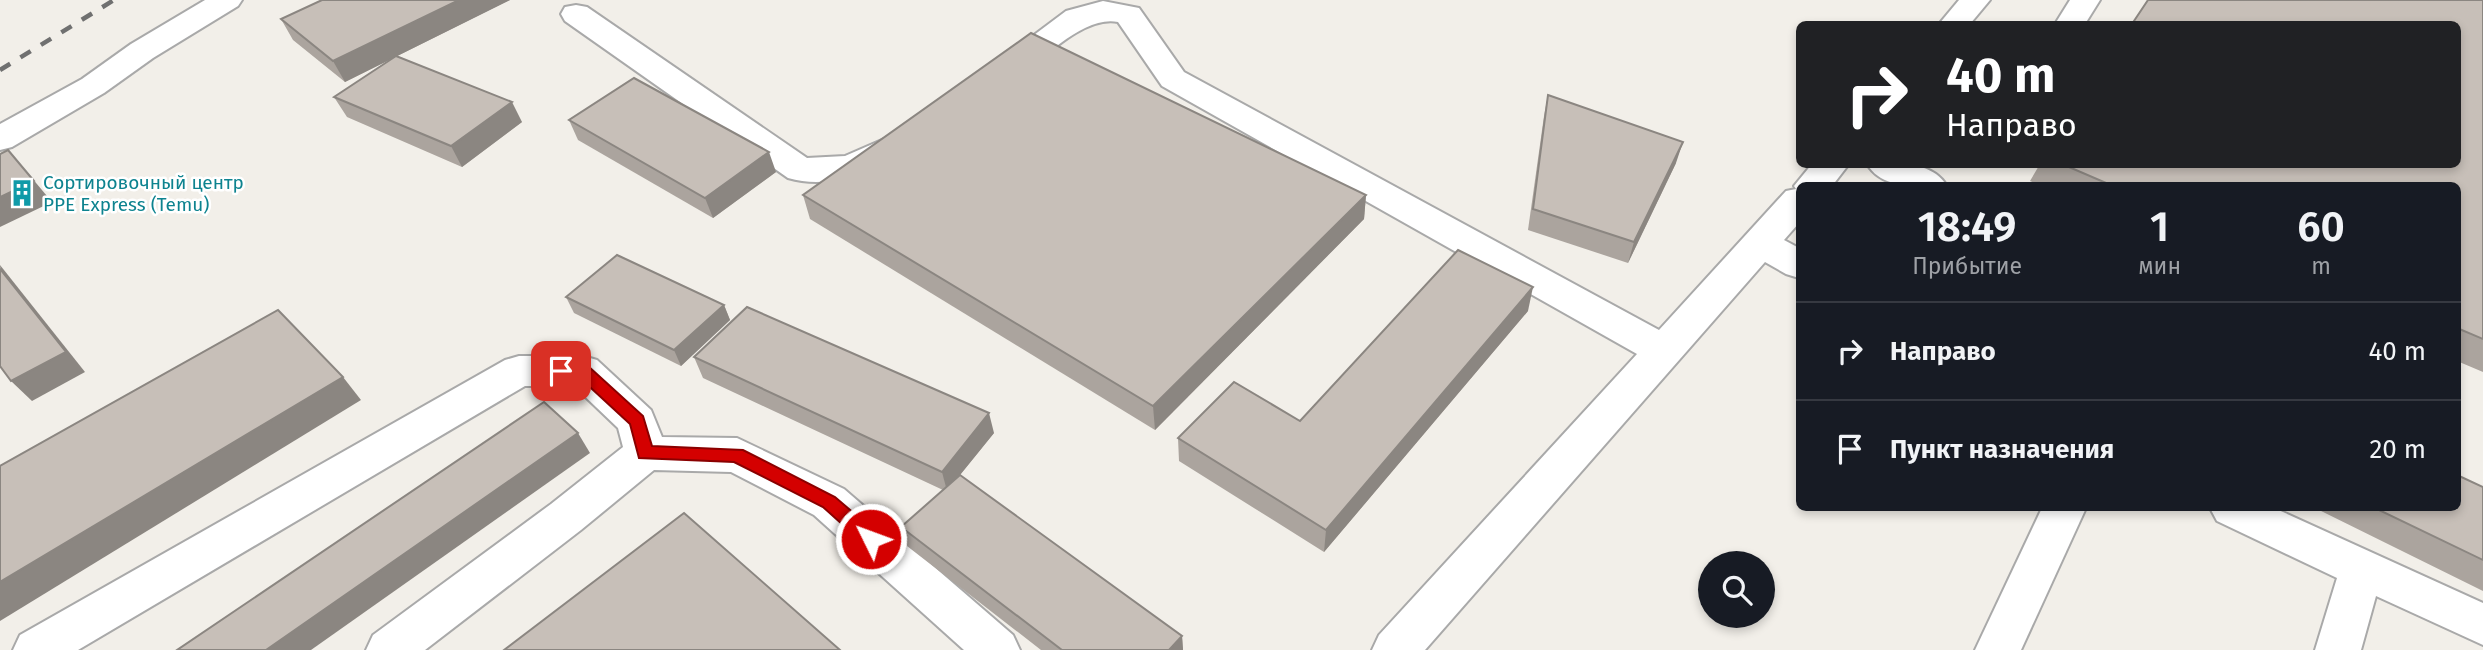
<!DOCTYPE html>
<html lang="ru">
<meta charset="utf-8">
<style>
:root{--surface:#171b24;--page:#20242c;--text:#f1f3f6;--muted:#9ea1a6;--line:#363941}
body{margin:0;font-family:"Fira Sans",sans-serif;background:var(--page);color:var(--text);height:100vh;display:flex;flex-direction:column;font-size:26px;white-space:nowrap}
*{box-sizing:border-box;margin:0}
p{font-size:23px;color:var(--muted)}
.icon{flex:none;width:38px;height:38px;fill:none;stroke:currentColor;stroke-width:2;stroke-linecap:round;stroke-linejoin:round}
.map{position:relative;flex:1;overflow:hidden}
.drawer{position:absolute;left:1796px;top:182px;width:665px;height:329px;display:flex;flex-direction:column;background:var(--surface);border-radius:10px;box-shadow:0 4px 10px #0003}
.drawer>*{flex:none}
.guide{position:absolute;left:1796px;top:21px;width:665px;height:147px;border-radius:10px;box-shadow:0 4px 10px #0003;background:#202124;color:#fff;overflow:hidden}
.tools{position:absolute;left:1698px;top:551px;display:grid;gap:14px}
.tools a{display:grid;place-items:center;width:77px;height:77px;border-radius:50%;background:var(--surface);box-shadow:0 4px 10px #0003;font-size:35px}
.pin{position:absolute;display:grid;place-items:center;width:60px;height:60px;color:#fff;margin:-30px;border-radius:14px;box-shadow:0 4px 10px #0006}
.me{position:absolute;width:77px;margin:-38px;rotate:312deg;stroke-linejoin:round;filter:drop-shadow(0 0 5px #0008)}
.turn{display:flex;align-items:center;gap:24px;height:147px;padding:0 35px;font-size:32px}
.turn .icon{width:91px;height:91px;stroke-width:2.5}
.turn b{display:block;font-size:49px;line-height:60px}
.eta{display:flex;justify-content:space-evenly;align-items:center;height:119px;text-align:center}
.eta b{font-size:42px;font-weight:600;line-height:49px}
ul{padding:0;list-style:none}
li{display:flex;align-items:center;gap:21px;height:98px;padding:0 35px;border-top:2px solid var(--line)}
li div{flex:1}
li b{display:block;font-size:26px}
li em{font-style:normal}
.map>svg:first-child{display:block}
.lines{fill:none;stroke-linecap:round;stroke-linejoin:round}
.minor-casing{stroke:#a9a9a9;stroke-width:4}
.minor{fill:#fff;fill-rule:evenodd}
.rail{stroke:#707070;stroke-width:4.5;stroke-dasharray:12 12;stroke-linecap:butt}
.wall{fill:#aba49e}
.shaded-wall{fill:#8b8681}
.building{fill:#c7bfb8;stroke:#8b8681;stroke-width:2}
.route{fill:#d40000;stroke:#8a0000;stroke-width:2}
.labels{text-anchor:middle;stroke-width:5;stroke-linejoin:round;paint-order:stroke}
.culture-label{font-size:19px;fill:#0d838f;stroke:#fff;text-anchor:start}
</style>
<div class="map">
<svg width="2483" height="650" viewBox="0 0 2483 650">
<rect width="100%" height="100%" fill="#f2efe9"/>
<g class="lines">
<defs>
<g id="minor">
<polygon points="205,0 242,0 238,6 153,58 104,93 12,147 0,150 0,124 82,79 131,44"/>
<polygon points="1959,0 1990,0 1970,24 1939,24"/>
<polygon points="2070,0 2100,0 2085,24 2055,24"/>
<path d="M1103 1 1139 8 1184 72 1659 330 1786 191 1796 189 1794 186 1812 164H1849L1832 186H1799V223L1784 240 1799 248V278L1786 274 1765 262 1425 650H1372L1379 635 1637 354 1162 86 1118 22C1084 15 1043 59 1016 79L1005 82 994 79 989 72 994 65 1066 11Z"/>
<path d="M576 5 587 7 807 158 845 156 891 136 903 139 908 147 903 155C867 173 829 190 788 178L565 21 561 14 565 7Z"/>
<path d="M1867 164C1894 164 1931 159 1947 186 1921 186 1883 191 1867 164Z"/>
<polygon points="519,356 583,356 597,360 651,410 662,437 737,438 844,489 1013,635 1020,650 964,650 814,515 731,472 654,470 581,530 425,650 366,650 373,635 551,504 623,447 618,428 574,386 525,386 78,650 13,650 20,635 505,360"/>
<polygon points="2042,508 2086,508 2021,650 1975,650"/>
<polygon points="2210,508 2274,508 2483,603 2483,645 2376,596 2361,650 2315,650 2337,578 2217,521"/>
</g>
</defs>
<use href="#minor" class="minor-casing"/>
<use href="#minor" class="minor"/>
<polyline class="rail" points="0,70 114,0"/>
</g>
<g class="wall">
<polygon points="322,0 510,0 397,56 522,122 462,167 347,117 334,97 391,59 345,82 293,40 281,19"/>
<polygon points="2483,0 2483,372 2457,361 2457,186 2041,186 2030,181 2040,164 2457,164"/>
<polygon points="1548,95 1676,163 1628,263 1528,230 1544,116"/>
<polygon points="569,120 776,172 713,218 578,140"/>
<polygon points="803,195 1366,195 1364,219 1155,430 810,219"/>
<polygon points="566,297 724,305 730,320 681,366 574,313"/>
<polygon points="1528,311 1324,552 1179,461 1178,438 1300,421"/>
<polygon points="694,357 994,433 960,475 1182,636 1183,650 1041,650 907,546 901,527 943,490 703,378"/>
<polygon points="2483,487 2483,591 2315,508 2457,508"/>
</g>
<g class="shaded-wall">
<polygon points="459,0 510,0 345,82 333,61"/>
<polygon points="512,102 522,122 462,167 451,146"/>
<polygon points="1683,142 1676,163 1628,263 1634,242"/>
<polygon points="769,152 776,172 713,218 705,198"/>
<polygon points="26,171 52,202 0,227 0,197"/>
<polygon points="1366,195 1364,219 1155,430 1153,406"/>
<polygon points="0,265 85,372 32,401 11,381"/>
<polygon points="1533,287 1528,311 1324,552 1326,530"/>
<polygon points="724,305 730,320 681,366 674,350"/>
<polygon points="343,377 361,400 0,621 0,582"/>
<polygon points="989,413 994,433 947,491 942,472"/>
<polygon points="578,433 590,453 311,650 266,650"/>
<polygon points="1182,636 1183,650 1169,650"/>
</g>
<g class="building">
<polygon points="322,0 459,0 333,61 281,19"/>
<polygon points="2148,0 2483,0 2483,339 2457,328 2457,186 2113,186 2062,164 2457,164 2457,24 2132,24"/>
<polygon points="1031,33 1366,195 1153,406 803,195"/>
<polygon points="396,56 512,102 451,146 334,97"/>
<polygon points="634,78 769,152 705,198 569,120"/>
<polygon points="1548,95 1683,142 1634,242 1533,209"/>
<polygon points="8,150 34,181 0,197 0,154"/>
<polygon points="1458,250 1533,287 1326,530 1178,438 1234,382 1300,421"/>
<polygon points="617,255 724,305 674,350 566,297"/>
<polygon points="0,269 66,352 11,381 0,366"/>
<polygon points="747,307 989,413 942,472 694,357"/>
<polygon points="278,310 343,377 0,582 0,466"/>
<polygon points="544,402 578,433 266,650 177,650"/>
<polygon points="960,475 1182,636 1169,650 1062,650 901,527"/>
<polygon points="2457,475 2483,487 2483,560 2375,508 2457,508"/>
<polygon points="684,513 840,650 504,650"/>
</g>
<polygon class="route" points="561,365 588,366 643,416 652,446 743,450 835,497 877,533 880,539 877,544 871,547 864,544 823,507 734,462 639,458 630,424 579,377 555,375 553,371"/>
<defs>
<symbol id="building-bare" viewBox="-9 -9 18 18"><path d="M-4-6H4V6H1V3H-1V6H-4ZM-2.5-4.3h1.7v1.8h-1.7ZM.8-4.3h1.7v1.8H.8ZM-2.5-1h1.7V.8h-1.7ZM.8-1h1.7V.8H.8Z" fill="#0f9aa8" stroke="#fff" stroke-width="2.5" paint-order="stroke"/></symbol>
</defs>
<g fill-rule="evenodd">
<use href="#building-bare" x="3" y="174" width="38" height="38"/>
</g>
<g class="labels">
<g class="culture-label">
<text x="43" y="189">Сортировочный центр<tspan x="43" dy="22">PPE Express (Temu)</tspan></text>
</g>
</g>
</svg>
<div class="tools">
<a><svg class="icon" aria-label="search" viewBox="0 0 24 24"><circle cx="10" cy="10" r="6"/><path d="M15 15l6 6"/></svg></a>
</div>
<div class="pin" style="left:561px;top:371px;background:#d93025"><svg class="icon" aria-label="arrive" viewBox="0 0 24 24"><path d="M6 21V4h12l-3 4 3 4H6"/></svg></div>
<svg class="me" style="left:871px;top:539px" viewBox="-20 -20 40 40"><circle r="17" fill="#d40000" stroke="#fff" stroke-width="3"/><path d="M0-11L8 9 0 5-8 9z" fill="#fff"/></svg>
<div class="guide">
<div class="turn"><svg class="icon" aria-label="right" viewBox="0 0 24 24"><path d="M7 20v-9h11M14 6l5 5-5 5"/></svg><div><b>40 m</b>Направо</div></div>
</div>
<section class="drawer">
<div class="eta">
<div><b>18:49</b><p>Прибытие</p></div>
<div><b>1</b><p>мин</p></div>
<div><b>60</b><p>m</p></div>
</div>
<ul>
<li><svg class="icon" aria-label="right" viewBox="0 0 24 24"><path d="M7 20v-9h11M14 6l5 5-5 5"/></svg><div><b>Направо</b></div><em>40 m</em></li>
<li><svg class="icon" aria-label="arrive" viewBox="0 0 24 24"><path d="M6 21V4h12l-3 4 3 4H6"/></svg><div><b>Пункт назначения</b></div><em>20 m</em></li>
</ul>
</section>
</div>
